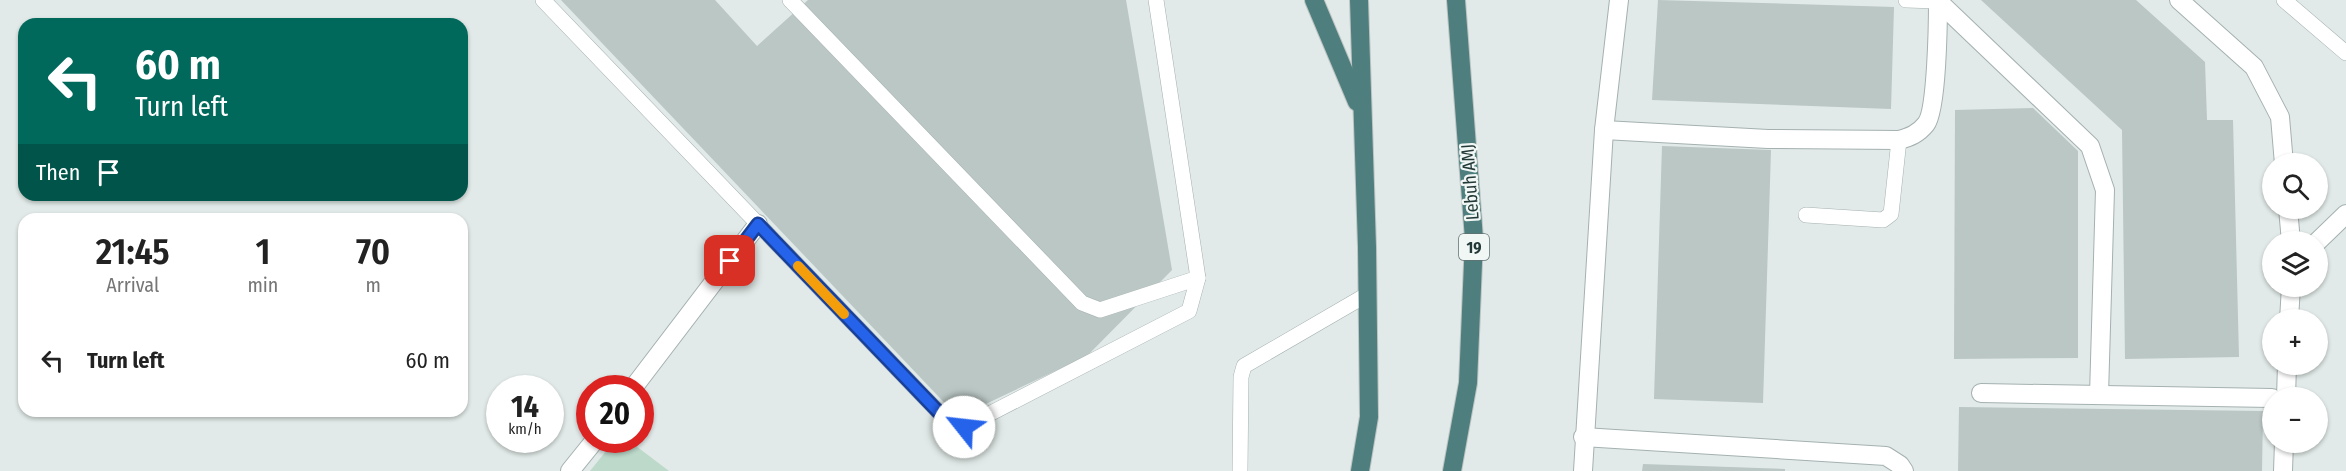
<!DOCTYPE html>
<meta charset="utf-8">
<style>
:root{--surface:#fff;--page:#f6f6f6;--text:#222;--muted:#767676}
body{margin:0;font-family:"Fira Sans Condensed",sans-serif;background:var(--page);color:var(--text);height:100vh;display:flex;flex-direction:column;font-size:22px;white-space:nowrap}
*{box-sizing:border-box;margin:0}
p{font-size:20px;color:var(--muted)}
.icon{flex:none;width:33px;height:33px;fill:none;stroke:currentColor;stroke-width:2;stroke-linecap:round;stroke-linejoin:round}
.map{position:relative;flex:1;overflow:hidden}
.side{position:absolute;left:18px;top:213px;width:450px;height:204px;display:flex;flex-direction:column;background:var(--surface);border-radius:18px;box-shadow:0 2px 4px #0004}
.side>*{flex:none}
.top-card{position:absolute;left:18px;top:18px;width:450px;height:183px;border-radius:18px;box-shadow:0 2px 4px #0004;background:#00695c;color:#fff;overflow:hidden}
.buttons{position:absolute;left:2262px;top:153px;display:grid;gap:12px}
.buttons a{display:grid;place-items:center;width:66px;height:66px;border-radius:50%;background:var(--surface);box-shadow:0 2px 4px #0004;font-size:30px}
.speed{position:absolute;left:486px;top:375px;display:flex;gap:12px;font-size:30px;font-weight:700;text-align:center}
.speed>*{display:grid;place-content:center;width:78px;height:78px;border-radius:50%;background:var(--surface);box-shadow:0 2px 4px #0004;line-height:1}
.speed small{font-size:15px;font-weight:400}
.speed .limit{border:9px solid #d22;background:#fff;color:#111}
.pin{position:absolute;display:grid;place-items:center;width:51px;height:51px;color:#fff;margin:-26px;border-radius:12px;box-shadow:0 3px 9px #0006}
.me{position:absolute;width:66px;margin:-33px;rotate:299deg;stroke-linejoin:round;filter:drop-shadow(0 0 4px #0008)}
.turn{display:flex;align-items:center;gap:21px;height:126px;padding:0 18px;font-size:27px}
.turn .icon{width:78px;height:78px;stroke-width:2.5}
.turn b{display:block;font-size:42px;line-height:51px}
.then{display:flex;align-items:center;height:57px;padding:0 18px;background:#0003;gap:12px;font-size:22px}
.eta{display:flex;justify-content:space-evenly;align-items:center;height:102px;text-align:center}
.eta b{font-size:36px;font-weight:600;line-height:42px}
ul{padding:0;list-style:none}
li{display:flex;align-items:center;gap:18px;height:90px;padding:0 18px}
li div{flex:1}
li b{display:block;font-size:22px}
li em{font-style:normal}
.map>svg:first-child{display:block}
.green{fill:#bcd9ca}
.building{fill:#bac7c4}
.lines{fill:none;stroke-linecap:round;stroke-linejoin:round}
.service-casing{stroke:#a4b1b0;stroke-width:16}
.minor-casing{stroke:#a4b1b0;stroke-width:20}
.trunk-casing{stroke:#bdc4c3;stroke-width:20}
.service{stroke:#fff;stroke-width:15}
.minor{stroke:#fff;stroke-width:18}
.trunk{stroke:#4e7f7e;stroke-width:18}
.route-casing{stroke:#184099;stroke-width:15}
.route{stroke:#2563eb;stroke-width:10}
.slow{stroke:#f59e0b;stroke-width:10}
.labels{text-anchor:middle;stroke-width:4.5;stroke-linejoin:round;paint-order:stroke}
.shield{fill:#f1f7f5;stroke:#617271;stroke-width:1.5}
.shield-label{font-size:16px;font-weight:bold;fill:#233938}
.street-label{font-size:18px;fill:#233938;stroke:#f1f7f5}
</style>
<div class="map">
<svg width="2346" height="471" viewBox="0 0 2346 471">
<rect width="100%" height="100%" fill="#e1eae8"/>
<polygon class="green" points="615,440 628,440 669,471 590,471"/>
<g class="building">
<polygon points="561,0 715,0 757,46 808,0 1126,0 1172,270 1087,356 958,417"/>
<polygon points="1658,0 1894,7 1891,109 1652,100"/>
<polygon points="1981,0 2136,0 2205,62 2207,120 2233,120 2239,357 2125,359 2122,130"/>
<polygon points="2033,108 2078,151 2078,358 1954,359 1955,110"/>
<polygon points="1662,146 1771,150 1763,403 1654,399"/>
<polygon points="1959,407 2263,411 2262,471 1958,471"/>
<polygon points="1643,464 1785,469 1785,471 1642,471"/>
</g>
<g class="lines">
<defs>
<g id="service">
<polyline points="543,0 950,424 964,427 1189,311 1198,278 1156,0"/>
<polyline points="790,0 1082,303 1100,310 1198,278"/>
<polyline points="1906,0 1938,1"/>
<polyline points="2284,0 2346,53"/>
<polyline points="1806,215 1883,220 1891,214 1899,140"/>
<polyline points="1240,471 1241,377 1244,366 1368,294"/>
</g>
<g id="minor">
<polyline points="2179,0 2254,67 2280,117 2284,164"/>
<polyline points="1938,1 2090,146 2105,190 2099,395"/>
<path d="M1604 130 1768 139 1899 140C1910 137 1918 134 1926 124 1937 110 1938 22 1938 0"/>
<polyline points="2288,208 2291,242"/>
<polyline points="2317,242 2346,214"/>
<polyline points="2289,320 2291,286"/>
<polyline points="633,388 758,224"/>
<polyline points="1981,393 2272,398"/>
<polyline points="2286,398 2287,364"/>
<polyline points="1583,437 1886,456 1900,465 1904,471"/>
<polyline points="570,471 595,440"/>
<polyline points="1583,471 1604,130 1619,0"/>
<polyline points="2283,471 2284,442"/>
</g>
<g id="trunk">
<polyline points="1314,0 1357,102"/>
<polyline points="1359,0 1367,247 1369,417 1360,471"/>
<polyline points="1452,471 1468,383 1474,239 1456,0"/>
</g>
</defs>
<use href="#service" class="service-casing"/>
<use href="#minor" class="minor-casing"/>
<use href="#trunk" class="trunk-casing"/>
<use href="#service" class="service"/>
<use href="#minor" class="minor"/>
<use href="#trunk" class="trunk"/>
</g>
<g class="lines">
<defs>
<polyline id="route" points="730,261 758,224 950,424 964,427"/>
</defs>
<use href="#route" class="route-casing"/>
<use href="#route" class="route"/>
<polyline class="slow" points="798,266 844,314"/>
</g>
<g class="labels">
<rect class="shield" x="1459" y="234" width="30" height="26" rx="4.5"/>
<g class="shield-label">
<text x="1474" y="253">19</text>
</g>
<g class="street-label">
<text transform="translate(1470 182) rotate(-94)" y="6">Lebuh AMJ</text>
</g>
</g>
</svg>
<div class="buttons">
<a><svg class="icon" aria-label="search" viewBox="0 0 24 24"><circle cx="10" cy="10" r="6"/><path d="M15 15l6 6"/></svg></a>
<a><svg class="icon" aria-label="layers" viewBox="0 0 24 24"><path d="M12 4l9 5-9 5-9-5zM3 14l9 5 9-5"/></svg></a>
<a>+</a>
<a>−</a>
</div>
<div class="speed"><div>14<small>km/h</small></div><div class="limit">20</div></div>
<div class="pin" style="left:730px;top:261px;background:#d93025"><svg class="icon" aria-label="arrive" viewBox="0 0 24 24"><path d="M6 21V4h12l-3 4 3 4H6"/></svg></div>
<svg class="me" style="left:964px;top:427px" viewBox="-20 -20 40 40"><circle r="19" fill="#fff"/><path d="M0-13L10 11 0 6-10 11z" fill="#2563eb"/></svg>
<div class="top-card">
<div class="turn"><svg class="icon" aria-label="left" viewBox="0 0 24 24"><path d="M17 20v-9H6M10 6l-5 5 5 5"/></svg><div><b>60 m</b>Turn left</div></div>
<div class="then">Then<svg class="icon" aria-label="arrive" viewBox="0 0 24 24"><path d="M6 21V4h12l-3 4 3 4H6"/></svg></div>
</div>
<section class="side">
<div class="eta">
<div><b>21:45</b><p>Arrival</p></div>
<div><b>1</b><p>min</p></div>
<div><b>70</b><p>m</p></div>
</div>
<ul>
<li><svg class="icon" aria-label="left" viewBox="0 0 24 24"><path d="M17 20v-9H6M10 6l-5 5 5 5"/></svg><div><b>Turn left</b></div><em>60 m</em></li>
</ul>
</section>
</div>
